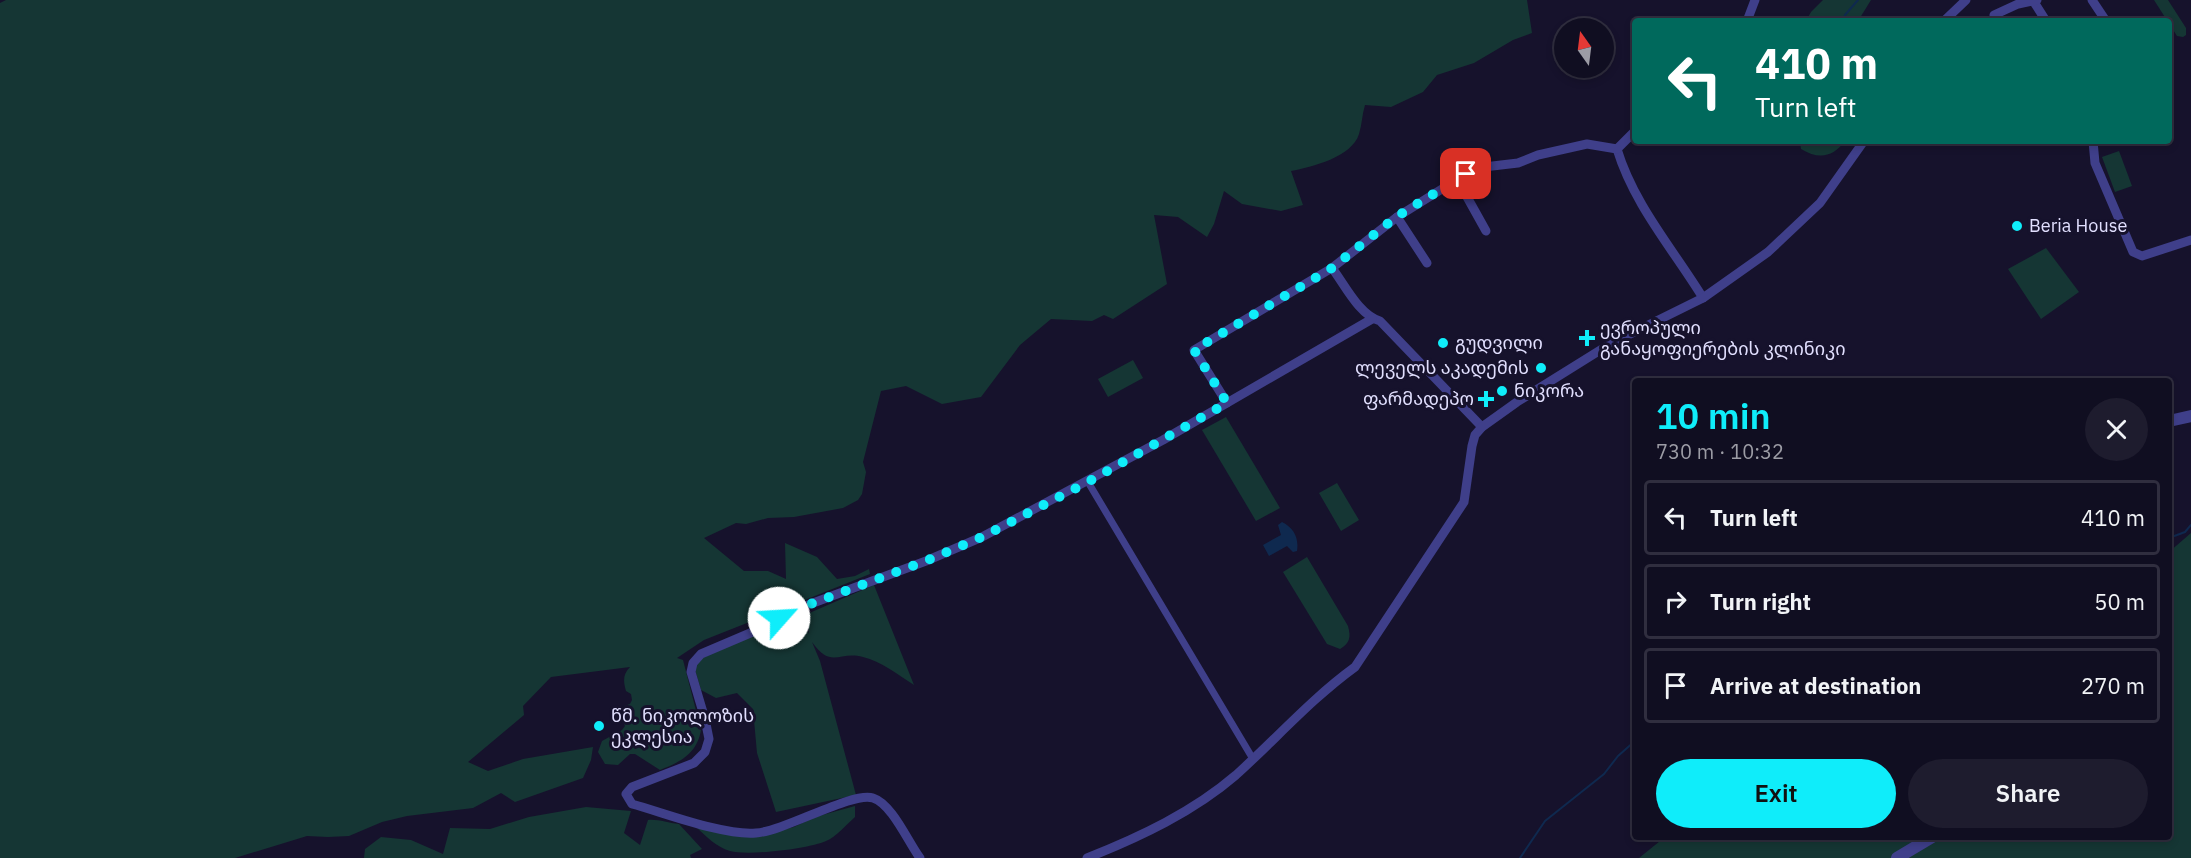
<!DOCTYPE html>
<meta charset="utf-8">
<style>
:root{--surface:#100e21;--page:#1e1c2e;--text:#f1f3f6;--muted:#9c9ca5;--line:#302e3f;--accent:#0fedfa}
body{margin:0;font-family:"IBM Plex Sans","Noto Sans Georgian",sans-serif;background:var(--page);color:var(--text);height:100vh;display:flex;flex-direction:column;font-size:22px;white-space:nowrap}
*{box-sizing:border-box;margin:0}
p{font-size:20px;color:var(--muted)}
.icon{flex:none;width:33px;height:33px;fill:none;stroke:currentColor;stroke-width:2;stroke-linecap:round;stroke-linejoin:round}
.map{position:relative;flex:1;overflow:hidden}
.sheet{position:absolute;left:1632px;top:378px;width:540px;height:462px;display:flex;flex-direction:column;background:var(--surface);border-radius:6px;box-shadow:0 3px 9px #0003,0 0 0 2px var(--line)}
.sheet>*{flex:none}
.hud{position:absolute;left:1632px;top:18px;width:540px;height:126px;border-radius:6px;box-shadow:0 3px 9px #0003,0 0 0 2px var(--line);background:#00695c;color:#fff;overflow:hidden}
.needle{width:39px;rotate:346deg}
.controls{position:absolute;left:1554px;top:18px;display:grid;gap:12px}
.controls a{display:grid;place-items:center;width:60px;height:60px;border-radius:50%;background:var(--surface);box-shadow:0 3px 9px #0003,0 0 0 2px var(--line);font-size:30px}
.pin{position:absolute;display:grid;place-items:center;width:51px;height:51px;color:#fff;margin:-26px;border-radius:12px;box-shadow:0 3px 9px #0006}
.me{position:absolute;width:66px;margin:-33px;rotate:64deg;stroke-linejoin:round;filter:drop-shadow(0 0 4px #0008)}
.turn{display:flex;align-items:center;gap:21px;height:126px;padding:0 24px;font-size:27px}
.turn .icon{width:78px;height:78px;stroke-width:2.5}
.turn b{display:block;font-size:42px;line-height:51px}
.round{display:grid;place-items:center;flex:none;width:63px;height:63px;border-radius:32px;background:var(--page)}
.headline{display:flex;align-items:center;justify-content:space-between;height:102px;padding:0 24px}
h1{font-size:36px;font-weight:600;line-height:45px;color:var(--accent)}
.primary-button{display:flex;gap:12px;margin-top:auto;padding:12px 24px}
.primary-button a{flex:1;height:69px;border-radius:36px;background:var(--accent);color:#111;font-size:24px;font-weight:600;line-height:69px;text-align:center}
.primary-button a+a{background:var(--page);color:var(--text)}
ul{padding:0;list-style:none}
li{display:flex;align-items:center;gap:18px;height:75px;margin:0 12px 9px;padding:0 12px;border:3px solid var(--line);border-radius:6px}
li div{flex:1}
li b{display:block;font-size:22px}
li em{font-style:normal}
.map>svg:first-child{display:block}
.green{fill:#153634}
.water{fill:#0f294f}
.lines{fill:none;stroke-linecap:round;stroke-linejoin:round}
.stream{stroke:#0f294f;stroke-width:2}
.pedestrian{stroke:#3f3f8a;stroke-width:7}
.minor{stroke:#3f3f8a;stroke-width:9}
.tertiary{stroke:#3f3f8a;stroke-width:12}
.route{stroke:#0fedfa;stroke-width:10;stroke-dasharray:0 18}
.poi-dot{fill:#0fedfa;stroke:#16122c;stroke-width:2}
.labels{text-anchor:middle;stroke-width:6;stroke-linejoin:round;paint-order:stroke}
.poi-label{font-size:18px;fill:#e1dffe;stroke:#16122c;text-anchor:start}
</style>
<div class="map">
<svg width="2191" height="858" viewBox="0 0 2191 858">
<rect width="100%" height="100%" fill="#16122c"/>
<g class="green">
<path d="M6 0H1527L1532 33 1513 40 1474 63 1437 75 1423 92 1391 107 1365 105C1362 115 1362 124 1359 134 1352 157 1312 167 1291 171L1303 205 1281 211 1242 204 1224 191 1214 224 1207 237 1178 217 1154 215 1167 284 1113 319 1104 315 1092 321 1051 319 1020 345 981 397 942 404 906 386 881 391 863 462 866 472 862 494 858 500 843 508 794 517 768 518 746 524 736 523 704 538 744 571H768L786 579 785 543 817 557 837 579 855 576 869 569 870 574 704 640 677 658 683 660 701 730C697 754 680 762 660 770L635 754H630L618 765 605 764 598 752 602 741 622 730 625 726 620 716V710L624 706 630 704 632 700 631 694 626 691C623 681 623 674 630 667L551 677 523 706 524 715 468 762 488 771 523 759 593 747 591 760 583 778 515 802 501 793 473 808 407 816 382 822 349 836 328 837 307 836 235 858H0V3Z"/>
<polygon points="1823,0 1871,0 1858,21 1806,21 1811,12"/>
<polygon points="2154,0 2168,0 2186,28 2186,35 2183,37 2177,36"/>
<path d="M1800 141H1845C1833 157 1819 160 1801 149Z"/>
<polygon points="2119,151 2132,186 2115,192 2102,157"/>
<polygon points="2046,248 2079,292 2041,319 2008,269"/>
<polygon points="1133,360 1143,378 1108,397 1098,379"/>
<polygon points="1226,417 1280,508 1256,521 1202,430"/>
<polygon points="1337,483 1359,520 1341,531 1319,493"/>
<polygon points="2191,533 2191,858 1639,858 1665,837 2169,837 2169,552"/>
<path d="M1307 557 1348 626C1351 637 1350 643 1340 649L1327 644 1283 572Z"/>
<path d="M874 585 914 685C898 675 881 661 863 657 839 650 832 670 812 642L820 661 856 795 776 812 757 753 753 709 737 693 716 698 701 690 693 663 797 609 809 634 807 614Z"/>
<path d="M855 806V817C846 825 836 837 826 841 808 849 748 856 730 851 716 847 706 836 696 827L755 836 794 827 815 817Z"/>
<path d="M586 807 631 811 624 833 640 845 648 820C658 819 668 823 679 824L702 849 690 855 691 858H364L365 849 381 837 411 840 443 854 450 828 490 829 529 817Z"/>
</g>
<path class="water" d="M1282 522C1294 528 1299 538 1297 551L1293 552 1287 546 1269 556 1263 545 1281 535 1278 525Z"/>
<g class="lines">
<g class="stream">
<polyline points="1843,21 1845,15 1858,0"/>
<polyline points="2169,538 2185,532 2191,525"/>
<polyline points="1520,858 1545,821 1604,774 1618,756 1635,741"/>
</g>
<polyline class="pedestrian" points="1088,482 1253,759"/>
<g class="minor">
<polyline points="2092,0 2106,21"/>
<polyline points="2034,2 2046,21"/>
<polyline points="1994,15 2018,4 2037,0"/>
<polyline points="1747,21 1755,0"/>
<polyline points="1944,21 1966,0"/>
<polyline points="2093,141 2095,163 2133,252 2142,256 2191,240"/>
<path d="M1617 149C1634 205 1673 249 1703 298"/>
<polyline points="1617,149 1635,131"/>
<polyline points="1457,179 1486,231"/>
<polyline points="1397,217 1427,263"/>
<path d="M1332 268C1345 285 1359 315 1380 321L1482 427"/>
<polyline points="1227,403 1194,350 1332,268 1397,217 1466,174 1484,167 1518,163 1538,155 1587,144 1617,149"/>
<path d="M920 858C908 842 892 804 873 798 853 791 785 831 756 833 724 836 665 813 632 804L626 794 632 787 694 763 705 752 709 739 705 719 691 672 693 663 701 654 762 628 797 609 926 561 982 537 1163 440 1372 319"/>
<path d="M1087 858C1140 837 1193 812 1236 775 1276 739 1311 699 1355 667L1464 502 1472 446 1475 435 1482 427 1517 402 1610 344 1703 298 1768 252 1820 203 1864 141"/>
</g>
<g class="tertiary">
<polyline points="2169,421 2191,416"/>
<polyline points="1897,858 1932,837"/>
</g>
</g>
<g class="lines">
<polyline class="route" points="779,618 797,609 926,561 982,537 1088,482 1227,403 1194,350 1332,268 1396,217 1466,174"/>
</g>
<g class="poi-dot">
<circle cx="2017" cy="226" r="6"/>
<path d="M1584 329h6v6h6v6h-6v6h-6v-6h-6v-6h6z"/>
<circle cx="1443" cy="343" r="6"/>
<circle cx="1541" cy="368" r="6"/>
<circle cx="1502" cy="391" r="6"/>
<path d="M1483 390h6v6h6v6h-6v6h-6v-6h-6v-6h6z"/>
<circle cx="599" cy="726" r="6"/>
</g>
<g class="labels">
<g class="poi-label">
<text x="2029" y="232">Beria House</text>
<text x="1600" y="334">ევროპული<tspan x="1600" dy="21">განაყოფიერების კლინიკი</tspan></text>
<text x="1455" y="349">გუდვილი</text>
<text x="1529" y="374" text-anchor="end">ლეველს აკადემის</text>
<text x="1514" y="397">ნიკორა</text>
<text x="1474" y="405" text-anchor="end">ფარმადეპო</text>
<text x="611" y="722">წმ. ნიკოლოზის<tspan x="611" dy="21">ეკლესია</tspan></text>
</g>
</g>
</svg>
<div class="controls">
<a><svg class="needle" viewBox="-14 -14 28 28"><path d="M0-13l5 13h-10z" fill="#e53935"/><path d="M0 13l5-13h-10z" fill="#9c9ca5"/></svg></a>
</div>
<div class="pin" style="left:1466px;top:174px;background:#d93025"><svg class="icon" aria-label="arrive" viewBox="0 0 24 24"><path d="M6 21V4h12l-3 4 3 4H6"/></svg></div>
<svg class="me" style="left:779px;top:618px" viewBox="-20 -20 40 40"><circle r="19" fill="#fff"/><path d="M0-13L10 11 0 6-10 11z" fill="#0fedfa"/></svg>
<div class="hud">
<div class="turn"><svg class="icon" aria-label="left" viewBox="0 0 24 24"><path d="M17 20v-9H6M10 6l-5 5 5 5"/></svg><div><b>410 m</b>Turn left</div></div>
</div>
<section class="sheet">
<div class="headline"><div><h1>10 min</h1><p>730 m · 10:32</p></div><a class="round"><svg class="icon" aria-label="close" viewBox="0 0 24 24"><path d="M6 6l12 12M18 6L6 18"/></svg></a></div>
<ul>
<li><svg class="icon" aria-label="left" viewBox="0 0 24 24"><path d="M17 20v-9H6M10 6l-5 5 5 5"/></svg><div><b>Turn left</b></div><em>410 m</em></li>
<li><svg class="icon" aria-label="right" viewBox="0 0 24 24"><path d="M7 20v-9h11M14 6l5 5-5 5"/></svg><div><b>Turn right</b></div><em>50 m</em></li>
<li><svg class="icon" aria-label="arrive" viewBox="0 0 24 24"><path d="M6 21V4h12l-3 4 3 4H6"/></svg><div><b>Arrive at destination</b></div><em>270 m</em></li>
</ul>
<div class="primary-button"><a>Exit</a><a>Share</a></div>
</section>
</div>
